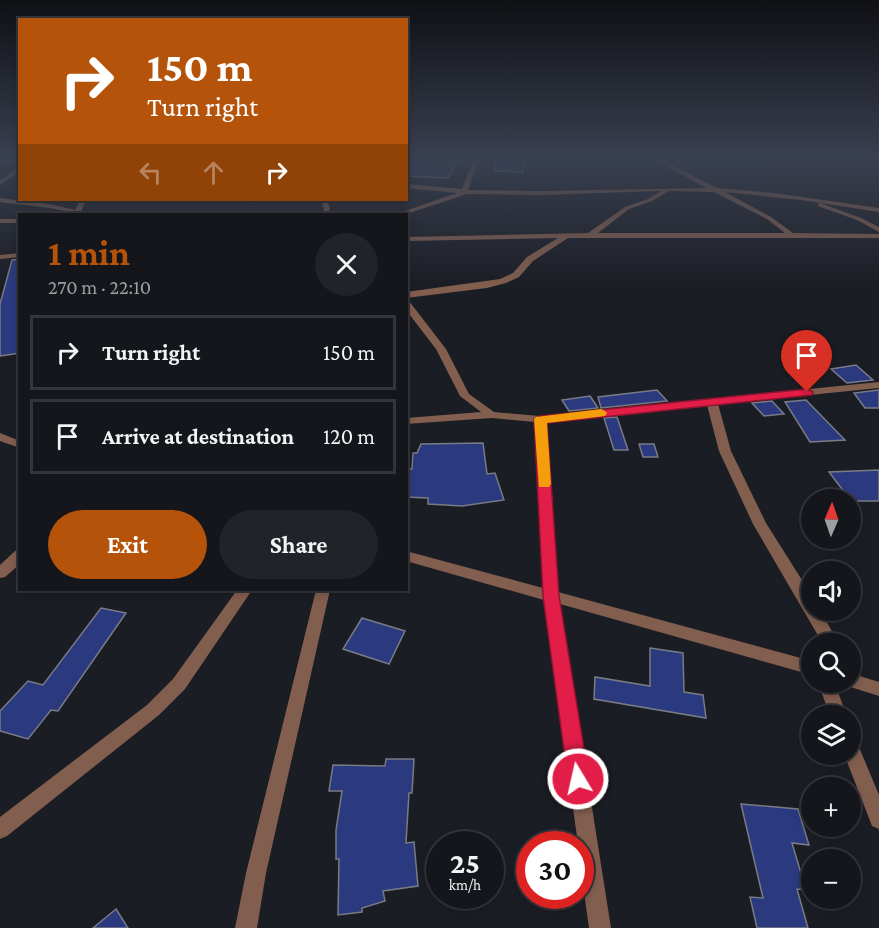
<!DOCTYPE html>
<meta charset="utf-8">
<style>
:root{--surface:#14161b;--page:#212328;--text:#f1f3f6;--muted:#9d9fa3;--line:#33353a;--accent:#b45309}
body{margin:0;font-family:"Crimson Pro",serif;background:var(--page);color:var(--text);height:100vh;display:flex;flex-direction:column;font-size:22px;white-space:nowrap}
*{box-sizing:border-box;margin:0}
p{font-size:20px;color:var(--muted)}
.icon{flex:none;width:33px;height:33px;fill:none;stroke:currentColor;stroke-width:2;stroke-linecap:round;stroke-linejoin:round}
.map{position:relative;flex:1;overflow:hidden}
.drawer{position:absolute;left:18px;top:213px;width:390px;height:378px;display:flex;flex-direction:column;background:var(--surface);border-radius:0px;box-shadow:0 3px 9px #0003,0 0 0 2px var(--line)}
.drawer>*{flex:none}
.banner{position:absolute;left:18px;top:18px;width:390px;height:183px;border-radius:0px;box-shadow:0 3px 9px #0003,0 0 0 2px var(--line);background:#b45309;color:#fff;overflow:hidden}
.needle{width:39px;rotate:2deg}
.tools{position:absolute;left:801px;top:489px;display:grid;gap:12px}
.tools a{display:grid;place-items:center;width:60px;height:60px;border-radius:50%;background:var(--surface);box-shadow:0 3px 9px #0003,0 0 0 2px var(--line);font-size:30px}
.speed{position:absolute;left:426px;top:831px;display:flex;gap:12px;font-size:30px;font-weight:700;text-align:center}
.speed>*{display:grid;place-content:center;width:78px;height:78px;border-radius:50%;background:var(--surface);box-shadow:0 3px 9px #0003,0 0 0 2px var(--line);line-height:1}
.speed small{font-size:15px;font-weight:400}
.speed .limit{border:9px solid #d22;background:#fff;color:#111}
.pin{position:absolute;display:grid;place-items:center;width:51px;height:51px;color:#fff;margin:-62px -26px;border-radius:50% 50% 50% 0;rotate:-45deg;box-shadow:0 0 6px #0007}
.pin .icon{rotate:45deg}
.me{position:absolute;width:66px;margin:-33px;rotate:351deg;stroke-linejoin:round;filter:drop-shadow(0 0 4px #0008)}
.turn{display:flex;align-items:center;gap:21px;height:126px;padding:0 30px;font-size:27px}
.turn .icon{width:78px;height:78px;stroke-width:2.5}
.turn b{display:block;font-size:42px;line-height:51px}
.lanes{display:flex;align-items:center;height:57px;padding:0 30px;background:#0003;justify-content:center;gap:30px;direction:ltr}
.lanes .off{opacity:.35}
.round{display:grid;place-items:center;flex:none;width:63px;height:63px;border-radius:32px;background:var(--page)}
.summary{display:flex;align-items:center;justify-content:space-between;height:102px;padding:0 30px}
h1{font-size:36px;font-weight:700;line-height:45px;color:var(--accent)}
.action{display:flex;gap:12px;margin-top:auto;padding:12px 30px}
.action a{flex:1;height:69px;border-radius:36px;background:var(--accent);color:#fff;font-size:24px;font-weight:700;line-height:69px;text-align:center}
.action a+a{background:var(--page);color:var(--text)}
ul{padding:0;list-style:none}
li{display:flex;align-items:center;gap:18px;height:75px;margin:0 12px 9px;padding:0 18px;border:3px solid var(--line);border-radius:0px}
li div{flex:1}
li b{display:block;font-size:22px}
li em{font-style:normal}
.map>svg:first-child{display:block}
.building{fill:#2b3a7f;stroke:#797b84;stroke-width:1.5}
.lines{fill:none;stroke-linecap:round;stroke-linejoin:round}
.street{fill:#825e4e;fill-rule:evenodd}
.route{fill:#e11d48;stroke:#92132f;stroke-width:1.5}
.slow{fill:#f59e0b}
</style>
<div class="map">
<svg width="879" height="928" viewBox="0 0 879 928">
<rect width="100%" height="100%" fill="#1b1d24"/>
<g class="building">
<polygon points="496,157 525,157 523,172 495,171"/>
<polygon points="406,159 457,162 448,178 406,176"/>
<polygon points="20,259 20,353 0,356 0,304 12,260"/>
<polygon points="856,365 873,380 847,383 831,369"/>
<polygon points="657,390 667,401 601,408 598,397"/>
<polygon points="879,390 879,408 865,408 854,393"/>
<polygon points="590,396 598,408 569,411 562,400"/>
<polygon points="806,400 845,440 810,442 785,402"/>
<polygon points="772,401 784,414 764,416 752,403"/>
<polygon points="617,417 628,450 614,450 604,418"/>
<polygon points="483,443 487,474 495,473 504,500 462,506 428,504 428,498 406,497 406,469 412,469 413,453 417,453 421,444"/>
<polygon points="639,444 654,444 658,457 643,457"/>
<polygon points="879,470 879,501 851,501 829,472"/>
<polygon points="101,608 126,613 58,711 51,710 28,739 0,731 0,711 28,681 43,685"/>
<polygon points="362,618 405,631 389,664 343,649"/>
<polygon points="650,648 683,653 684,692 703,695 706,718 594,699 595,677 650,686"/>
<polygon points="386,759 414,759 412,793 409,793 406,843 414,842 418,886 383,891 385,901 362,908 362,912 338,915 339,859 336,859 336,830 342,791 329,791 333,765 385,766"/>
<polygon points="741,804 798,809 809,845 792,843 806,890 797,889 808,928 757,928 750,897 763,898"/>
<polygon points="116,909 128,928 93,928"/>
</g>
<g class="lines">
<g class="street">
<path d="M474 157H480L468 190 539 191 706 188 650 157H657L717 188 775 193 879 208V212L801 200 725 192 771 217 793 233 879 234V238H568L533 261 519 277 506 283 487 288 406 298V292L500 279 513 273 527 257 558 238 406 241V237L588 233 625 207 648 199 661 191 539 195 467 194 406 214H398L399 213 457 193 406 188V184L462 189ZM669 191 714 192 767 219 785 233H598L629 209 652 201Z"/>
<polygon points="0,159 20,161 20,165 0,163"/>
<polygon points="20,166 20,171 0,185 0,180"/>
<polygon points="0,198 50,204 75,210 80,200 86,200 80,214 50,208 0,202"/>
<polygon points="321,200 327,200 330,209 327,214 321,214 324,209"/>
<polygon points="820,203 861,218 879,227 879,232 857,220 818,206 818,204"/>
<rect x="0" y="219" width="20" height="4"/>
<polygon points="20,253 20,257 0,259 0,255"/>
<polygon points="406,300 409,301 446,349 469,394 494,412 540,416 879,382 879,388 718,404 731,451 766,523 812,596 812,610 820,610 839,644 823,644 753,524 719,451 707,405 546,422 558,592 812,661 812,675 560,604 611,928 589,928 580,864 580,844 578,844 544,600 406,561 406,551 543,588 535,422 492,418 406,424 406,418 481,412 460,396 436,349 406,310"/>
<polygon points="0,433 20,441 20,448 0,441"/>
<polygon points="20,550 20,564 5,577 0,578 0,565 15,551"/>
<polygon points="237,590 252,590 185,689 159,715 7,836 0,839 0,817 147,705 173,679"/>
<polygon points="316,590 330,590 266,873 257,928 235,928 246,873"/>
<polygon points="850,673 879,682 879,696 844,685 843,682 850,682"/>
<polygon points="818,682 834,682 847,716 830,716"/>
<polygon points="850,738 856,740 879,795 879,829 872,826 844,754 850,754"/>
</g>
</g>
<linearGradient id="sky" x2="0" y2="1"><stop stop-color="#0f1014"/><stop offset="0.55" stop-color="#394050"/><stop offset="1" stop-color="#394050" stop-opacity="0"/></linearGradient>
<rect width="879" height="287" fill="url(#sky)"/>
<polygon class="route" points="807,389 813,392 812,395 547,423 559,596 589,779 586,786 578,789 571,786 568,779 543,596 534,419 540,416"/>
<polygon class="slow" points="601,409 605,411 607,413 605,416 547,423 551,484 549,487 539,487 534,419 536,417"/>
</svg>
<div class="tools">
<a><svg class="needle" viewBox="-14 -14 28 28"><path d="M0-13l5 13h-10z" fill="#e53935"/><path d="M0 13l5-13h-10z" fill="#9d9fa3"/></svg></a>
<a><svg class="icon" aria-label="sound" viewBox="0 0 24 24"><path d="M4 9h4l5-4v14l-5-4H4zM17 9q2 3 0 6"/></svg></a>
<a><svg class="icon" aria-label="search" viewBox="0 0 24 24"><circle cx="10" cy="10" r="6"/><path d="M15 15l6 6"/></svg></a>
<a><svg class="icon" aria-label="layers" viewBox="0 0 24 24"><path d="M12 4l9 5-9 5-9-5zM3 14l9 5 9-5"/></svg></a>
<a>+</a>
<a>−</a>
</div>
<div class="speed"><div>25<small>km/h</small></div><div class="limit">30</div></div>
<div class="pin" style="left:807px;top:392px;background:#d93025"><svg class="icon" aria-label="arrive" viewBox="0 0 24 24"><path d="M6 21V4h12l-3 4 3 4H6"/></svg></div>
<svg class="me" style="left:578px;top:779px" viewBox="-20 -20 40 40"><circle r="17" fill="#e11d48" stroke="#fff" stroke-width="3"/><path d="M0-11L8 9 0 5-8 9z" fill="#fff"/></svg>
<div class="banner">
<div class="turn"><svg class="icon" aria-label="right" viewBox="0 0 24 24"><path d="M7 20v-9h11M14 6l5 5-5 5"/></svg><div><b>150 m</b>Turn right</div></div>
<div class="lanes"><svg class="icon off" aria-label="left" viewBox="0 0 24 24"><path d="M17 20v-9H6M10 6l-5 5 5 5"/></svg><svg class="icon off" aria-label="ahead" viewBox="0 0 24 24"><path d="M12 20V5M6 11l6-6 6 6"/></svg><svg class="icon" aria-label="right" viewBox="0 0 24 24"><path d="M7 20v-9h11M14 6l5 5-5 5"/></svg></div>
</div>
<section class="drawer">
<div class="summary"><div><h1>1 min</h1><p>270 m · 22:10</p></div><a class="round"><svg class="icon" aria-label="close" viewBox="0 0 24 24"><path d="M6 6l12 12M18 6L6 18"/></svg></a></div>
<ul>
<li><svg class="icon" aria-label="right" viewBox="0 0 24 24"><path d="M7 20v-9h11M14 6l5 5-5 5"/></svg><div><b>Turn right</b></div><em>150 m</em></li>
<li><svg class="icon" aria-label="arrive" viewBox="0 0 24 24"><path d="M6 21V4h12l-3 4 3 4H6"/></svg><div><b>Arrive at destination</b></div><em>120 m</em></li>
</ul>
<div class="action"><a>Exit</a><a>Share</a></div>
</section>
</div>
